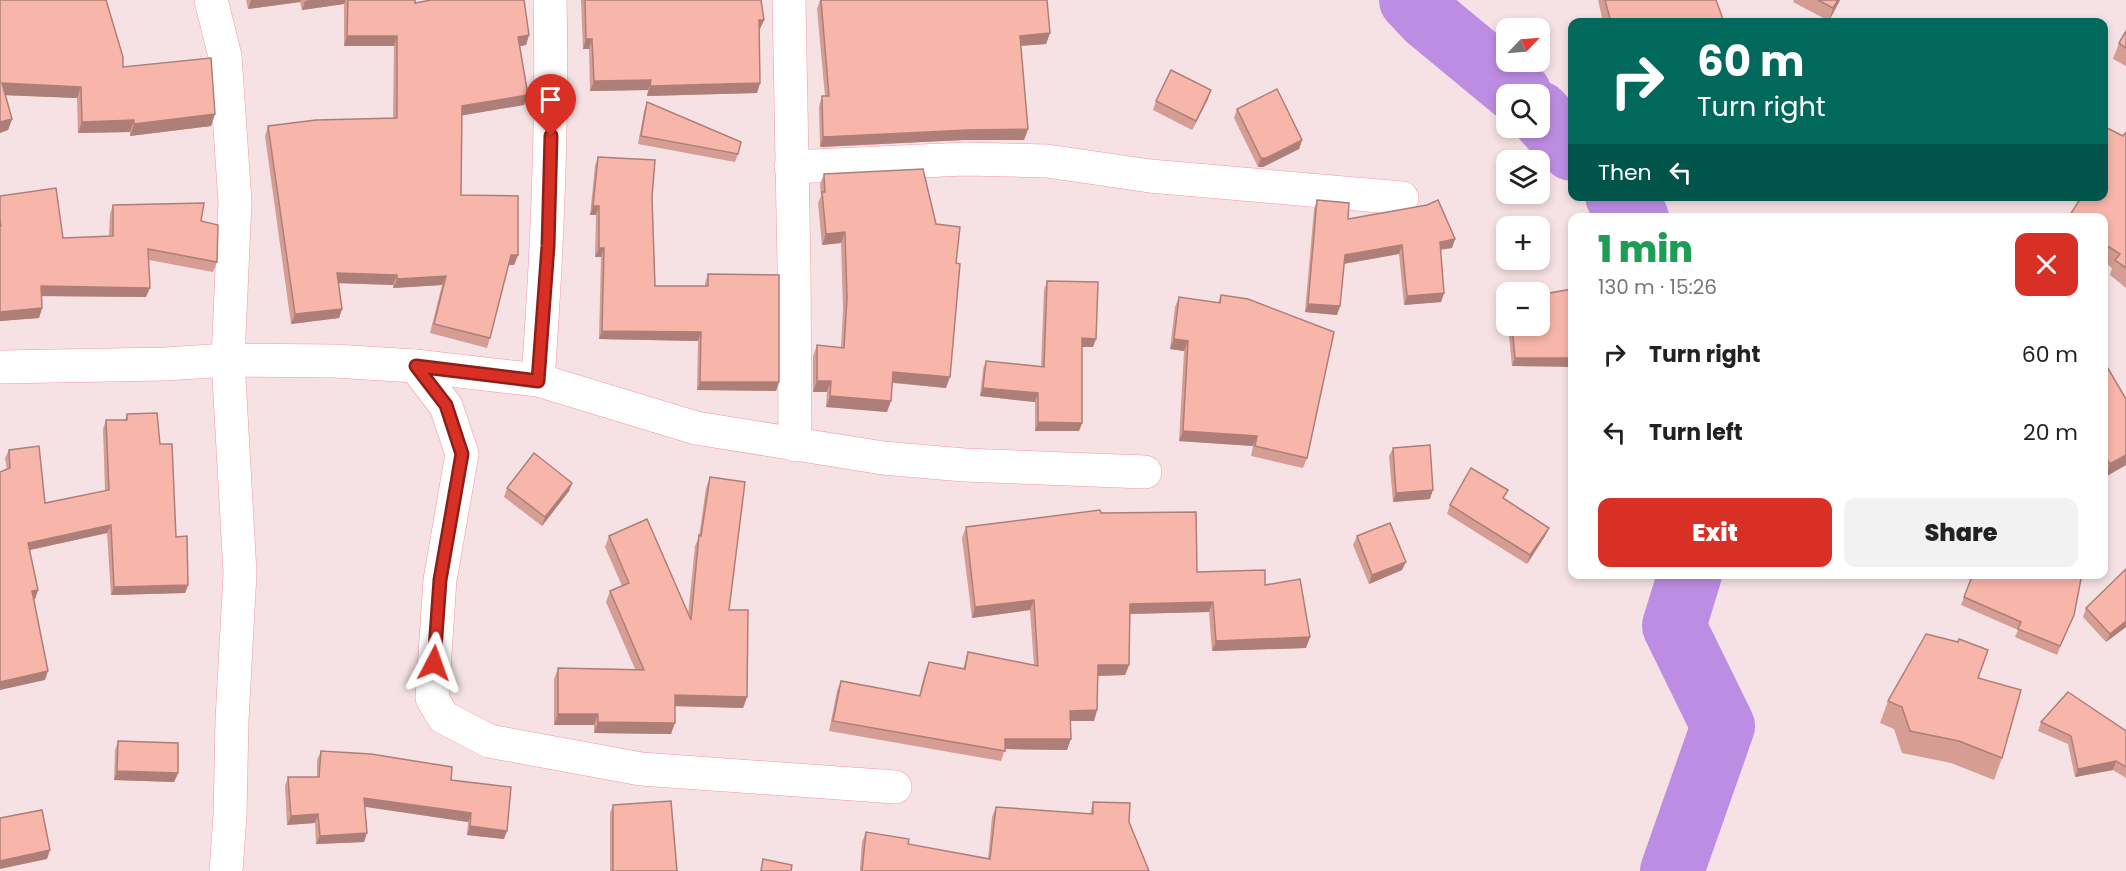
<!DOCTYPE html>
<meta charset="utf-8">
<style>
:root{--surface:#fff;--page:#f2f2f2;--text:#222;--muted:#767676;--accent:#d93025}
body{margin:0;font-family:Poppins,sans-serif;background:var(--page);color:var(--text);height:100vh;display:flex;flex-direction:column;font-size:22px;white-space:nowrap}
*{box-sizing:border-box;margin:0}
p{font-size:20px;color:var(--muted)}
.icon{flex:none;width:33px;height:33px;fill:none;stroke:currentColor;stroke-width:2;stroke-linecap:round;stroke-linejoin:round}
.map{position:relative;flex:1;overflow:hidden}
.drawer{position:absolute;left:1568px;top:213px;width:540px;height:366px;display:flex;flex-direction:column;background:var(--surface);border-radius:12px;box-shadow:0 3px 9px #0003}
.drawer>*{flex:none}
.guide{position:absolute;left:1568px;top:18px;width:540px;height:183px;border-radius:12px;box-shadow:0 3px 9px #0003;background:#00695c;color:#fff;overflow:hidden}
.needle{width:39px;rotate:65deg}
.buttons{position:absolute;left:1496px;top:18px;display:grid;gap:12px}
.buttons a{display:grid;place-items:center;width:54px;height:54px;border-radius:12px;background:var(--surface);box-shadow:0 3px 9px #0003;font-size:30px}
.pin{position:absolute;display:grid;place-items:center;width:51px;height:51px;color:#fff;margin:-62px -26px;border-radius:50% 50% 50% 0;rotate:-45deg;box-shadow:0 0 6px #0007}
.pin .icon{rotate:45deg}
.me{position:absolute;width:66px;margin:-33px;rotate:4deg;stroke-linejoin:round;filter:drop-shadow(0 0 4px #0008)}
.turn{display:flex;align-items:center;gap:21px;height:126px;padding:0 30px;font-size:27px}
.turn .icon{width:78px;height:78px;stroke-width:2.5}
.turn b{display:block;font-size:42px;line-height:51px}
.then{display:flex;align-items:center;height:57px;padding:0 30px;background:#0003;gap:12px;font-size:22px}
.round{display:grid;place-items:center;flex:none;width:63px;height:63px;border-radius:12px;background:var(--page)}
.summary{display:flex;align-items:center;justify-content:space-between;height:102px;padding:0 30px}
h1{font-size:36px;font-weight:800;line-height:45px;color:#1e9e55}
.primary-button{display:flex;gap:12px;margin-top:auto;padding:12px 30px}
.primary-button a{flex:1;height:69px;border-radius:12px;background:var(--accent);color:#fff;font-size:24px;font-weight:800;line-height:69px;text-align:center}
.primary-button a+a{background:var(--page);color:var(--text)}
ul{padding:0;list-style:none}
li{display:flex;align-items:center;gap:18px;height:78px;padding:0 30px}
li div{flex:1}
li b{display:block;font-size:22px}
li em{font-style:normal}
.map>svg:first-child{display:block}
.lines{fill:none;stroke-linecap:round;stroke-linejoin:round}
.river{stroke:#bd8de4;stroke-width:64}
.minor-casing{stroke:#f297a7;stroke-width:34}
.minor{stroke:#fff;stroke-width:33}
.wall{fill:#d59d93}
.shaded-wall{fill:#ae7f78}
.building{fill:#f8b6ab;stroke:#ae7f78;stroke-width:1.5}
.route-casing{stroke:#8d1f18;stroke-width:15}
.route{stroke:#d93025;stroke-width:10}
</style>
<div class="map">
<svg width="2126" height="871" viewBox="0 0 2126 871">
<rect width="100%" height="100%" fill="#f6e2e4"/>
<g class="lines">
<g class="river">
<polyline points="1411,0 1428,18 1520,94"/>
<polyline points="1539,113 1572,149"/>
<polyline points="1617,196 1637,218"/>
<polyline points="1672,871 1723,726 1674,626 1690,574"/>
</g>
<defs>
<g id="minor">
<polyline points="211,0 225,56 235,202 228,360 240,573 232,720 230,815 226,871"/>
<polyline points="789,0 794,266 795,445"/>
<polyline points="791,167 965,159 1047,161 1150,176 1402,198"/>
<polyline points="415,366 446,406 462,454 440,580 432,698 443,717 489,741 641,769 895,787"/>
<polyline points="0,367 165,364 228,360 334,361 415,366 538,380 696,428 883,458 964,465 1145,472"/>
<path d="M538 380C547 253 553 127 550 0"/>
</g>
</defs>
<use href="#minor" class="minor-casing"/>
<use href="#minor" class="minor"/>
</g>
<g class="wall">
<polygon points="0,0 123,67 215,114 211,126 130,136 130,132 78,133 77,98 5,95 12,119 8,130 0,133"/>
<polygon points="246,0 415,0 415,3 529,35 526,45 520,46 528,95 524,105 462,115 461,195 518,255 514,265 508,265 490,338 487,348 430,333 442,285 393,288 393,285 339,283 342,309 339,318 291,324 265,136 268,126 393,118 394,46 344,46 344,4 302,10 300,2 248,9"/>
<polygon points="581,0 761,0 764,20 759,29 760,83 757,93 647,96 648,90 590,91 589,49 583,49"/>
<polygon points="820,0 1047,0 1050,33 1046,44 1021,46 1028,129 1024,140 964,140 820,147 819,106 822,96 825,96 817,9"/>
<polygon points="1598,0 1716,0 1724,22 1603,22"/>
<polygon points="1794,0 1840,0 1829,21 1793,2"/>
<polygon points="2126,31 2126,66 2113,59 2119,43"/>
<polygon points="1208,99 1192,130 1153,110 1156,101"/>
<polygon points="647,102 738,154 735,162 638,144 644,111"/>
<polygon points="1237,109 1302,140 1299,149 1263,167 1258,167 1234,118"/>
<polygon points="2126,132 2126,288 2110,275 2112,268 2103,261 2103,218 2123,136"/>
<polygon points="598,157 652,197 655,286 705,286 705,283 708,274 779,382 776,391 697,390 698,341 599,339 601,257 595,257 596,215 590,215 595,166"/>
<polygon points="824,174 946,388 892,383 887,412 826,407 827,392 813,392 813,356 817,345 841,347 843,309 841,243 822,245 818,203 821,196 820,184"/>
<polygon points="0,196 63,238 109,236 110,214 113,205 201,221 217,262 213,272 149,260 146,297 41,296 42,308 39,318 0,321"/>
<polygon points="1317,200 1348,219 1455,239 1452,248 1440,250 1444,293 1441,302 1404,305 1399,254 1344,264 1340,306 1337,315 1305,312 1314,209"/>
<polygon points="1047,281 1093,347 1082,347 1082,423 1079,431 1035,431 1035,402 980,396 983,369 986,361 1041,366 1044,290"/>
<polygon points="1221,295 1307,458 1303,468 1251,456 1253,446 1179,441 1184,351 1170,349 1175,307 1179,297 1218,303"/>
<polygon points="1508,326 1539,326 1512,366"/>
<polygon points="2103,360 2126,399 2126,465 2105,477 2103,473"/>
<polygon points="127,414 160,444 176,537 188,585 185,593 111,595 107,533 30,550 38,590 35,599 33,599 45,680 7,470 5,458 9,450 45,503 105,491 103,429 106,420 125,420"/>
<polygon points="1393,448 1430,499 1393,502 1389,456"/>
<polygon points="710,477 729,610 747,697 743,708 675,706 671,734 594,733 594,725 554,725 554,679 558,668 635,669 606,602 610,591 622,586 605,547 609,536 688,615 695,546 699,537 706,488"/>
<polygon points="572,483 569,491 542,526 504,497 507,488"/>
<polygon points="1505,499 1549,528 1545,536 1527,564 1447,514 1450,505"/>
<polygon points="1101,513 1197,572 1265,585 1310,637 1306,648 1212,651 1209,612 1129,614 1129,665 1125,675 1098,676 1097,710 1094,721 1070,721 1067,750 1005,749 1001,761 829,731 837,691 841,681 919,696 925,672 929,662 963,669 968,652 1034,665 1030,610 972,618 962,538 966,527"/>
<polygon points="1357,536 1402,570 1369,584 1353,545"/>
<polygon points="1973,574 2070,623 2057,655 2015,637 2018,630 1961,605"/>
<polygon points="2086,608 2126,627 2106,642 2083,617"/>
<polygon points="1978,678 2002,758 1994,780 1951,763 1902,753 1894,729 1880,723 1888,701"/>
<polygon points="2041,722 2126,731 2126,778 2113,770 2075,777 2068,744 2038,731"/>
<polygon points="118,741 178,773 174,782 114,780 115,750"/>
<polygon points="321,751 451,780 504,839 467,835 468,822 365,807 364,842 316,844 315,823 287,825 285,786 288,777 317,777 317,760"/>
<polygon points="1093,802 1129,822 1149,871 860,871 862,842 866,832 908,844 988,859 992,817 996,807 1090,814"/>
<polygon points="613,805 677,871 610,871 610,813"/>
</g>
<g class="shaded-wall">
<polygon points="251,0 301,0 300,2 248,9"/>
<polygon points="310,0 346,0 344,4 302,10 305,1"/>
<polygon points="1838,0 1840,0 1829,21 1833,8"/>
<polygon points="759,20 764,20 760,29 756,30"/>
<polygon points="1050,33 1046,44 1016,46 1020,36"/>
<polygon points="529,35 526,45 515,47 518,37"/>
<polygon points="347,36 397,36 394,46 344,46"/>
<polygon points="586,39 592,39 589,49 583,49"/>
<polygon points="651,80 648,90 590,91 594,81"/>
<polygon points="2,83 81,87 77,98 0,95"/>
<polygon points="760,83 757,93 647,96 650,86"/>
<polygon points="1211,90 1208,99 1192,130 1196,121"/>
<polygon points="528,95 524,105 459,116 462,106"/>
<polygon points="215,114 211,126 130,136 134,124"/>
<polygon points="12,119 8,130 0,133 0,122"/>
<polygon points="134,120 130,132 78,133 82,122"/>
<polygon points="1028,129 1024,140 964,140 820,147 823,137 968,130"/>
<polygon points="1302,140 1299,149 1263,167 1258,167 1261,158"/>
<polygon points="593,206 599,206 596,215 590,215"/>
<polygon points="845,232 841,243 822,245 826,234"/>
<polygon points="1455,239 1452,248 1436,250 1440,242"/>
<polygon points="1402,245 1399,254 1342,264 1345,255"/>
<polygon points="599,248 604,248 601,257 595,257"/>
<polygon points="511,255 518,255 514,265 507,265"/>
<polygon points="337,273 397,275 393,285 334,283"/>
<polygon points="446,276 442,285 393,288 397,279"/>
<polygon points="41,286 150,288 146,297 37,296"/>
<polygon points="1444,293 1441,302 1404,305 1407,296"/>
<polygon points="1308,304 1340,306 1337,315 1305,312"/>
<polygon points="42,308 39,318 0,321 0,312"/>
<polygon points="342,309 339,318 291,324 295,314"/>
<polygon points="602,331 701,332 698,341 599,339"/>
<polygon points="1082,338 1096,339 1093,347 1079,347"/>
<polygon points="1174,339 1188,341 1184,351 1170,349"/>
<polygon points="1515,358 1572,358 1572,367 1512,366"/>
<polygon points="893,372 950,377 946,388 889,382"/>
<polygon points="817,381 831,381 827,392 813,392"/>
<polygon points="700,382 779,382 776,391 697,390"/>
<polygon points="983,388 1038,393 1035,402 980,396"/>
<polygon points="830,396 891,401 887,412 826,407"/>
<polygon points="1038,422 1082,423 1079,431 1035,431"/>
<polygon points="1183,431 1257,436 1253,446 1179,441"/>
<polygon points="2126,455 2126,465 2105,477 2110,464"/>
<polygon points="572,483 569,491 542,526 545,517"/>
<polygon points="1433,490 1430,499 1393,502 1396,493"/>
<polygon points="111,525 107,533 25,551 28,543"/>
<polygon points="1549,528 1545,536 1527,564 1530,555"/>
<polygon points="1406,562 1402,570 1369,584 1372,575"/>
<polygon points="188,585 185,593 111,595 114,587"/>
<polygon points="38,590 35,599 28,600 32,591"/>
<polygon points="1034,600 1030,610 972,618 975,607"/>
<polygon points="1213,602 1209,612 1126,614 1130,604"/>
<polygon points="2126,621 2126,627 2106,642 2110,634"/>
<polygon points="1310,637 1306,648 1212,651 1216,641"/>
<polygon points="1098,665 1129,665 1125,675 1094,676"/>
<polygon points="48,671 45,680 0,690 0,682"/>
<polygon points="675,695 747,697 743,708 671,706"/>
<polygon points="1097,710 1094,721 1066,721 1070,711"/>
<polygon points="558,714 598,714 594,725 554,725"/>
<polygon points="598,722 675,723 671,734 594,733"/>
<polygon points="1005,739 1071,739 1067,750 1002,749"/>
<polygon points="2116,761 2113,770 2075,777 2078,769"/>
<polygon points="117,771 178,773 174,782 114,780"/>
<polygon points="364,798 471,813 468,822 361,806"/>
<polygon points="318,814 315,823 287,825 291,816"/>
<polygon points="470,826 507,831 504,839 467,835"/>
<polygon points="367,833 364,842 316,844 320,836"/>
<polygon points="50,850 47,859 0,869 0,861 9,859"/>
</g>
<g class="building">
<polygon points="0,0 106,0 123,57 123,67 211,58 215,114 134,124 134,120 82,122 81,87 2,83 12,119 0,122"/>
<polygon points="348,0 415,0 415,3 431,0 524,0 529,35 518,37 528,95 462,106 461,195 518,196 518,255 511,255 490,338 434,324 446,276 397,279 397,275 337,273 342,309 295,314 268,126 316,120 397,118 397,36 347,36"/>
<polygon points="585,0 761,0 764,20 759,20 760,83 650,86 651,80 594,81 592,39 586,39"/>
<polygon points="821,0 1047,0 1050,33 1020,36 1028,129 968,130 823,137 822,96 829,96"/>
<polygon points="1605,0 1716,0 1724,22 1611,22"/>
<polygon points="1818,0 1838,0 1833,8"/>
<polygon points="2126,31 2126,48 2119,43"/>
<polygon points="1171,70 1211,90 1196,121 1156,101"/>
<polygon points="1277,89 1302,140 1266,158 1261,158 1237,109"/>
<polygon points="647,102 741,142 738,154 641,136"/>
<polygon points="2103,126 2123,136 2126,132 2126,268 2115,260 2120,254 2103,243 2103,218 2068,218 2082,196 2103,196"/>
<polygon points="598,157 655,160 652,197 655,286 708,286 708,274 779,275 779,382 700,382 701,332 602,331 604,248 599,248 599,206 593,206"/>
<polygon points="923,169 936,224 960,227 956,263 960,264 950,377 893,372 891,401 830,396 831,381 817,381 817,345 844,348 847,298 845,232 826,234 822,192 825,192 824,174"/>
<polygon points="56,188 63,238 113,236 113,205 204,203 201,221 218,225 217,262 148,249 150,288 41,286 42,308 0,312 0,226 1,226 0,219 0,196"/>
<polygon points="1317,200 1349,203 1348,219 1427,205 1438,200 1455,239 1440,242 1444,293 1407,296 1402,245 1345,255 1340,306 1308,304"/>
<polygon points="1047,281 1098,282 1096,339 1082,338 1082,423 1038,422 1038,393 983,388 986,361 1044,367"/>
<polygon points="1572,289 1572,358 1515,358 1512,326 1539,326 1539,295"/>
<polygon points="1221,295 1248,299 1334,332 1307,458 1255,446 1257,436 1183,431 1188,341 1174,339 1179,297 1220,303"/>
<polygon points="2103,360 2126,399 2126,455 2110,464 2103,453"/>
<polygon points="157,413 160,444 172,444 176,537 187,536 188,585 114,587 111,525 28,543 38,590 32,591 48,671 0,682 0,472 10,468 9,450 39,446 45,503 109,490 106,420 127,420 127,414"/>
<polygon points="1430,445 1433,490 1396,493 1393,448"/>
<polygon points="534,453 572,483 545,517 507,488"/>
<polygon points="1471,468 1508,490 1503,498 1549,528 1530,555 1450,505"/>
<polygon points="710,477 745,482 729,610 748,610 747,697 675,695 675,723 598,722 598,714 558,714 558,668 644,670 610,591 629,583 609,536 647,519 691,620 699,535 701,536"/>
<polygon points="1100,510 1101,513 1196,512 1197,572 1265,570 1265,585 1300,579 1310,637 1216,641 1213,602 1130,604 1129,665 1098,665 1097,710 1070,711 1071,739 1005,739 1005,751 833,721 841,681 920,696 929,662 965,669 968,652 1038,666 1034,600 975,607 966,527"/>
<polygon points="1390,523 1406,562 1372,575 1357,536"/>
<polygon points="2126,569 2126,621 2110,634 2086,608"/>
<polygon points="1973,574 2082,574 2074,615 2060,646 2018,629 2021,622 1964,597"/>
<polygon points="1926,634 1958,642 1959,639 1988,650 1978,678 2021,690 2002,758 1959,741 1910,731 1902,707 1888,701"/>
<polygon points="2068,692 2126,731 2126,767 2116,761 2078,769 2071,736 2041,722"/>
<polygon points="118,741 178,743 178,773 117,771"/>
<polygon points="321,751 371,754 452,767 451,780 511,787 507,831 470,826 471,813 364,798 367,833 320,836 318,814 291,816 288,777 319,777"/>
<polygon points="671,801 677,871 613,871 613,805"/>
<polygon points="1093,802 1130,803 1129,822 1149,871 862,871 866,832 909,839 908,844 990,859 996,807 1093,814"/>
<polygon points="42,810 50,850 9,859 0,861 0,818"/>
<polygon points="763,859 792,865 791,871 761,871"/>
</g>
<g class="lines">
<defs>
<polyline id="route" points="434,663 440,580 462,454 446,405 416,366 538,381 548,246 551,136"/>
</defs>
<use href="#route" class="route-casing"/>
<use href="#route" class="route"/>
</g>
</svg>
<div class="buttons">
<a><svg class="needle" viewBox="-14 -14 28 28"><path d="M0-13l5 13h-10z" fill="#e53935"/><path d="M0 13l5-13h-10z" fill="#767676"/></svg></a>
<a><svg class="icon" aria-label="search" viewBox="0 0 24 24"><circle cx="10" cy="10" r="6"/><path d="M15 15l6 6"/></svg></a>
<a><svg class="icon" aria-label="layers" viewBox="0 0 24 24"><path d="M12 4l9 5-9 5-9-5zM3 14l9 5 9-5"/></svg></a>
<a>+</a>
<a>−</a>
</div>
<div class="pin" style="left:551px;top:136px;background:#d93025"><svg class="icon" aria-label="arrive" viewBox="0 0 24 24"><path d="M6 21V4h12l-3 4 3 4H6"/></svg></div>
<svg class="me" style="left:434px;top:663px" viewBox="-20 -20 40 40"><path d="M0-17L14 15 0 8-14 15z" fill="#d93025" stroke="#fff" stroke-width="4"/></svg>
<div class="guide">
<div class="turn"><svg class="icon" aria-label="right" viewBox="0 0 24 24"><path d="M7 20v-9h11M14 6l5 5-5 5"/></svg><div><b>60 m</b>Turn right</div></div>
<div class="then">Then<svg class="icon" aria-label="left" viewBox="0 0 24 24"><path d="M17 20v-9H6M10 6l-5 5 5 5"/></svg></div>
</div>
<section class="drawer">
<div class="summary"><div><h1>1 min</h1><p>130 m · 15:26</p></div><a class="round" style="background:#d93025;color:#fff"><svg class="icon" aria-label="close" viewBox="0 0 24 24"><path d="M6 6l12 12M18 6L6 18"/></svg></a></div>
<ul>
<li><svg class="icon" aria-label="right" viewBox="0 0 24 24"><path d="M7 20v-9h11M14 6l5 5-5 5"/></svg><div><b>Turn right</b></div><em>60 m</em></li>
<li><svg class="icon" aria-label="left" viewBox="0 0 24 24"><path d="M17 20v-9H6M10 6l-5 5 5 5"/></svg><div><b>Turn left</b></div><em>20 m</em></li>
</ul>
<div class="primary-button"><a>Exit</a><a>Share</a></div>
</section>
</div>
